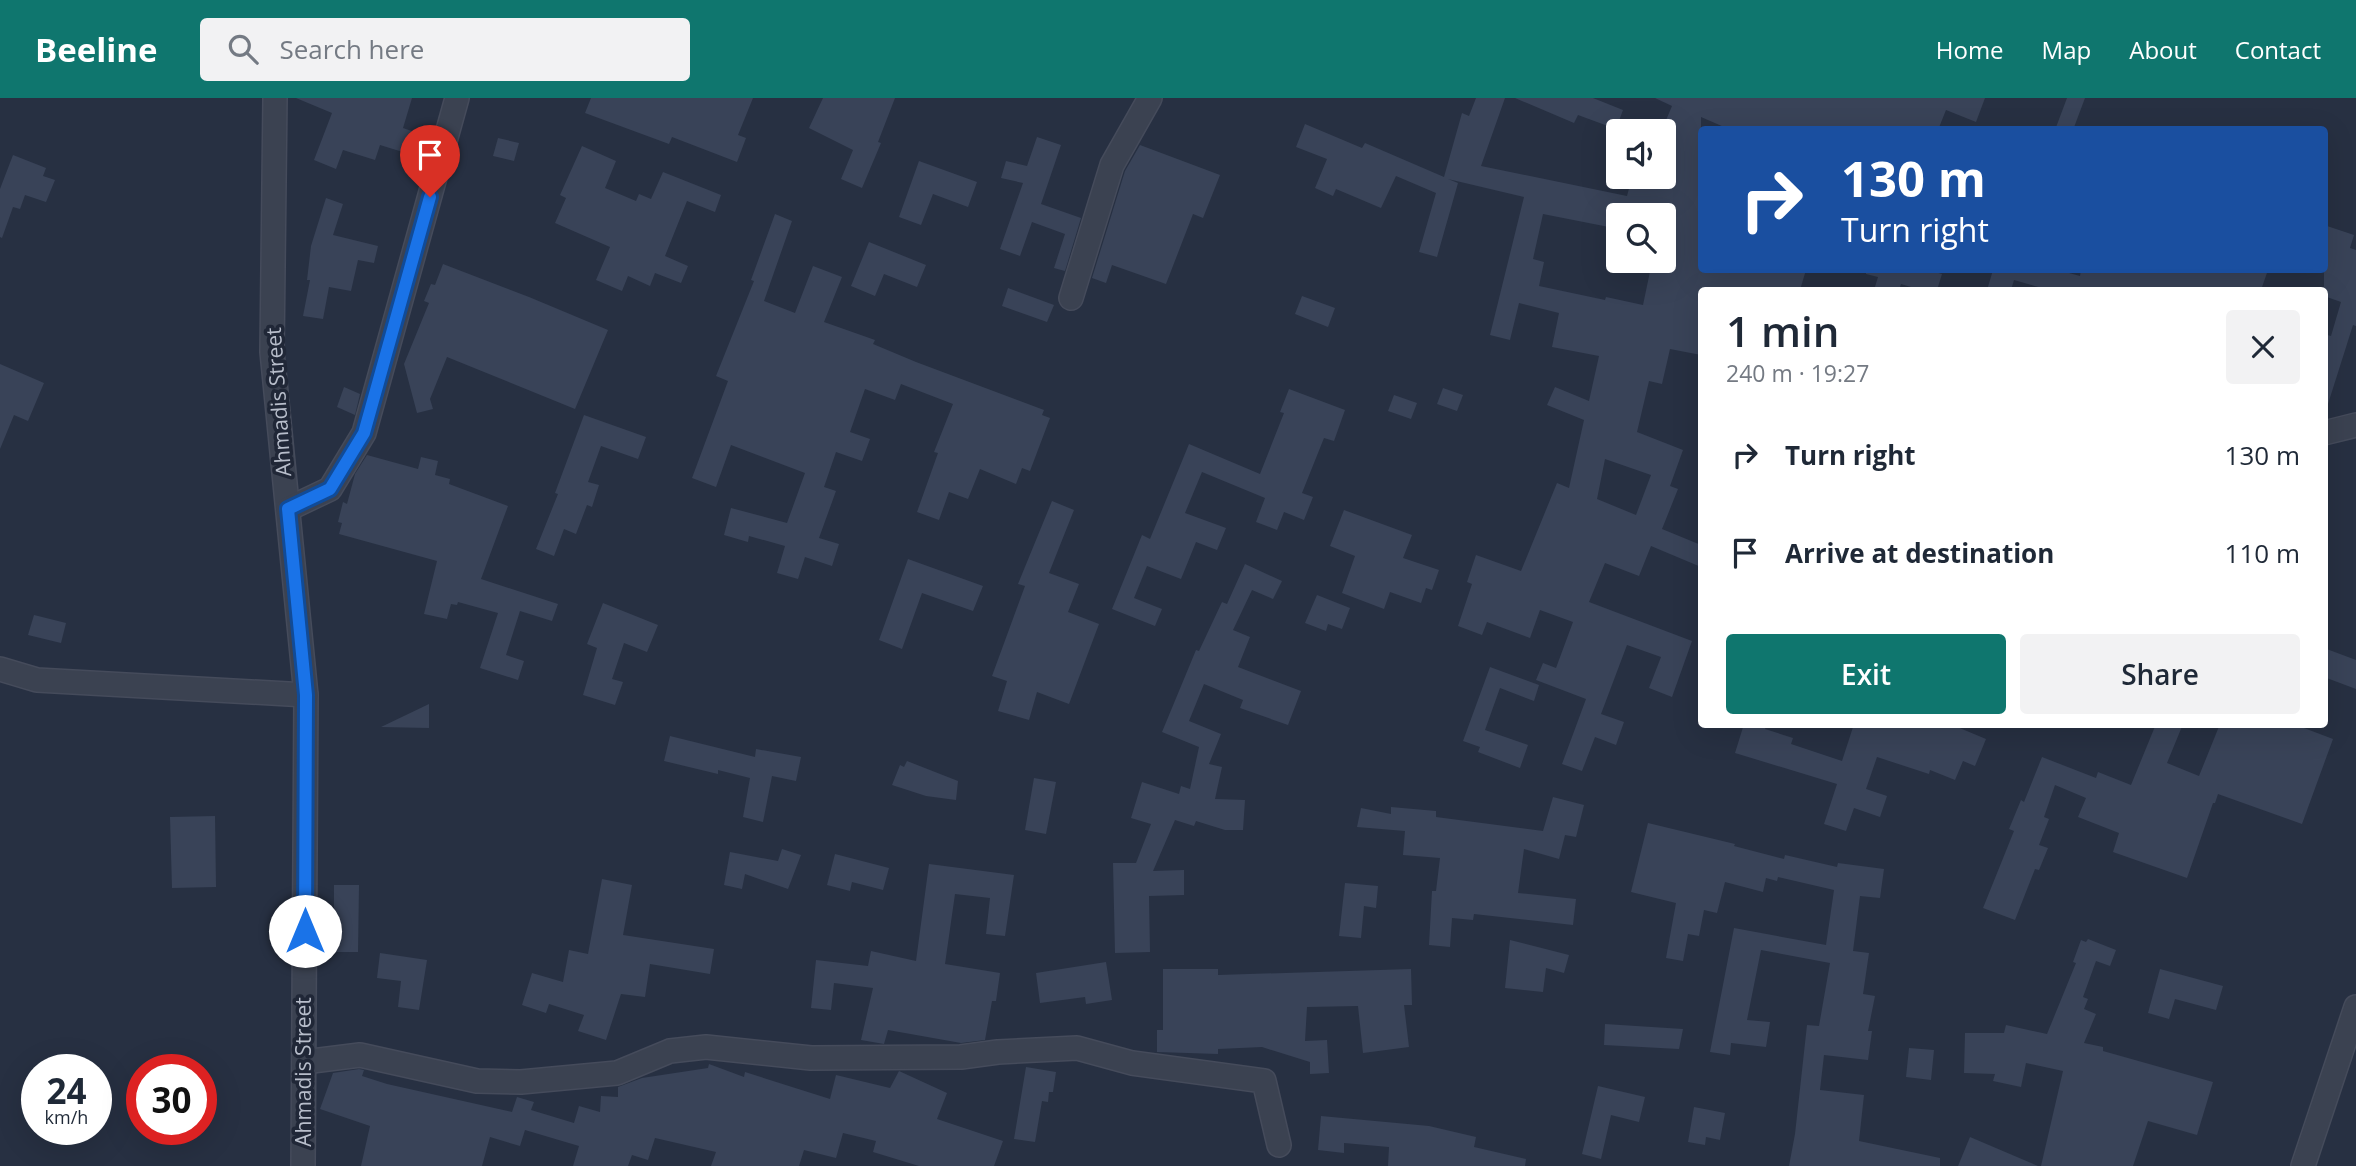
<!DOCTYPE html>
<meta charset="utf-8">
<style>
:root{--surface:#fff;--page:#f2f2f3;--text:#1f2937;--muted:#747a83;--accent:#0f766e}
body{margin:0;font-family:"Open Sans",sans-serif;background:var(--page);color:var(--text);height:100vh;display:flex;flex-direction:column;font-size:26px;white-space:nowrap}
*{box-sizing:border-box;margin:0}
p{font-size:23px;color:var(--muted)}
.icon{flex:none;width:38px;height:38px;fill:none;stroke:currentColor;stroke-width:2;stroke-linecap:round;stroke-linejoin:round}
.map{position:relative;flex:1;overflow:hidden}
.panel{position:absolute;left:1698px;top:189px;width:630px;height:441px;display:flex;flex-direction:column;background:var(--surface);border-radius:7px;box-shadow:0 7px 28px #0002}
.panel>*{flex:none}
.banner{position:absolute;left:1698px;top:28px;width:630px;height:147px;border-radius:7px;box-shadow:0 7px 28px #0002;background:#1a4fa0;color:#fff;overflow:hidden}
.controls{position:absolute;left:1606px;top:21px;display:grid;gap:14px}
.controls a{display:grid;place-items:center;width:70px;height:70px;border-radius:7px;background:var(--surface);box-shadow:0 7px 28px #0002;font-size:35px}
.speed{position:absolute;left:21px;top:956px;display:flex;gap:14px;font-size:35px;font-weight:700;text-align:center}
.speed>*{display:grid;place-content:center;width:91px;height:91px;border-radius:50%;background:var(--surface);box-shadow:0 7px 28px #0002;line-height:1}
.speed small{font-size:18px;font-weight:400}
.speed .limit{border:10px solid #d22;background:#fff;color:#111}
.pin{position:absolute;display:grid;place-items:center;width:60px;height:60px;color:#fff;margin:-72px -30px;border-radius:50% 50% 50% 0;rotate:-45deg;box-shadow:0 0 7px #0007}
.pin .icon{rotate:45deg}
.me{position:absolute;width:77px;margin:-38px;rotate:0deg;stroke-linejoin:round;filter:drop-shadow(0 0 5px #0008)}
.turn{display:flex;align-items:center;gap:24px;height:147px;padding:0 28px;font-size:32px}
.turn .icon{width:91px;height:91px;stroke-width:2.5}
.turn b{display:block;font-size:49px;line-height:60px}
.round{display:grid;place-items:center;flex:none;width:74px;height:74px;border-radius:7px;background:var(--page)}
.head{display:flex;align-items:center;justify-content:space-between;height:119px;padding:0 28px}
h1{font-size:42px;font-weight:600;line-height:52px}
.action{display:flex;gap:14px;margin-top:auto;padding:14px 28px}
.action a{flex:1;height:80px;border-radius:7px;background:var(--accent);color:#fff;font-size:28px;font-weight:600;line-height:80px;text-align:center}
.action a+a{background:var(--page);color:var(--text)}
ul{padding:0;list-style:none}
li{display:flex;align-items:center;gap:21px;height:98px;padding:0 28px}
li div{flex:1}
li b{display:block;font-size:26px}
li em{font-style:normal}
header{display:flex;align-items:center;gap:42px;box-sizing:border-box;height:98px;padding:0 35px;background:var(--accent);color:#fff}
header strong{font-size:33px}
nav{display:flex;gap:38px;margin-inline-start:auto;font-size:24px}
.search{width:490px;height:63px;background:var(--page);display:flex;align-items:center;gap:18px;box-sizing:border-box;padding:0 24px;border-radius:7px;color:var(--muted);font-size:26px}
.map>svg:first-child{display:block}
.building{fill:#394358;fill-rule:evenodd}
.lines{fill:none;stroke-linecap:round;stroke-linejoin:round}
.minor-casing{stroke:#454b5b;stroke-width:26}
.minor{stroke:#3b4251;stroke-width:23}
.route-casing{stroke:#114b97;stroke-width:18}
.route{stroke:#1a73e8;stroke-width:12}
.labels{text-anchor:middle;stroke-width:7;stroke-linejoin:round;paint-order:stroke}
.street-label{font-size:21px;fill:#b8becb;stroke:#202737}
</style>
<header>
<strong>Beeline</strong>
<div class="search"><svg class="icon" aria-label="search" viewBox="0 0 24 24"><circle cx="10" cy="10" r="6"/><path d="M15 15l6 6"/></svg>Search here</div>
<nav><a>Home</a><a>Map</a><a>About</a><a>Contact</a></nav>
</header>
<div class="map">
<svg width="2356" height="1068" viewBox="0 0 2356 1068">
<rect width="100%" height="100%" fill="#273042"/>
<g class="building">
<polygon points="296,0 412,0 403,30 426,38 419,59 380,47 375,62 343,52 336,71 314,62 332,15"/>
<polygon points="591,0 753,0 738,37 746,40 737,64 672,39 669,46 585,15"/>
<polygon points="823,0 895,0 878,44 881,45 862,90 841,81 853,52 809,30"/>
<path d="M1476 0H1505L1481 68 1627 98 1632 79H1664V27L1672 8 1655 0H1985L1976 24 1946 12 1938 32H1731L1701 19V172H1806L1800 192H1701V257L1670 251 1662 286 1649 283 1637 334 1683 352 1670 388 1678 391 1662 431 1701 447V469L1651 448 1639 478 1605 465 1589 504 1692 543 1672 599 1649 590 1661 559 1627 547 1601 616 1624 624 1616 647 1595 639 1582 673 1562 666 1586 601 1536 582 1543 565 1556 570 1573 524 1540 512 1530 540 1487 524 1482 537 1458 528 1472 486 1467 484 1476 457 1521 473 1557 385 1569 390 1584 322 1547 307 1555 289 1589 303 1599 258 1552 249 1559 215 1519 205 1510 242 1490 237 1524 99 1448 81 1458 85 1437 159 1419 154 1436 95 1396 78 1381 110 1336 91 1333 98 1315 90 1327 61 1296 49 1305 26 1362 50 1365 45 1444 79 1462 15 1469 18ZM1543 116 1619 131V117H1664V163H1660L1659 166 1652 164 1643 207 1606 199 1605 202 1539 188 1544 164 1533 161ZM1605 361 1651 377 1636 417 1597 401Z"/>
<polygon points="1515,0 1593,0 1623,12 1616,31 1578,17 1574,25"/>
<polygon points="2067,0 2085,0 2073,32 2055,32"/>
<polygon points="1037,39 1061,47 1041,106 1081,120 1065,173 1054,170 1065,136 1032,124 1020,158 1000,151 1023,85 1001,80 1006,63 1027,68"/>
<polygon points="498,40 519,45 514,63 493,58"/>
<polygon points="1140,47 1220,77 1203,120 1193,116 1166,186 1112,167 1106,185 1092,180 1125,73"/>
<polygon points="582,48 616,63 605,90 636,103 639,96 651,101 663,74 721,97 715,114 687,103 665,158 688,168 681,185 655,175 650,188 628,178 622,193 596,182 610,149 555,125 566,100 560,97"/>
<polygon points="13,57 46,70 43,78 55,82 46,104 25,97 20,111 13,109 2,140 0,139 0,91"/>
<polygon points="919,63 977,84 968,109 933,96 921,127 899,119"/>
<polygon points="326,100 343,106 333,137 378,148 374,165 358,162 351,193 329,189 323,221 303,218 310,182 307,182 311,148"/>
<polygon points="775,116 792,123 764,203 795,215 813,168 842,179 824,224 875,242 873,246 916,264 1044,312 1042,317 1050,320 1030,373 1022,370 1016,386 980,371 968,401 949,394 939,422 917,414 938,355 934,354 953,306 901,286 895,302 865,291 850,334 870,341 862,363 836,354 824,389 836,393 819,440 839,446 832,468 805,459 798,481 777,475 785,448 749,438 748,444 724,437 731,410 787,425 805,375 731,347 716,389 692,380 728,283 716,278 754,183 751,182"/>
<polygon points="2324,127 2354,137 2350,150 2356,152 2356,228 2353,227 2328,306 2324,305 2324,236 2331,238 2341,204 2324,198"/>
<polygon points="869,144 926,167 917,189 884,176 875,198 851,188"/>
<polygon points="443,166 529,199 608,232 575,311 447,259 430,301 433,311 417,315 404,266 429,205 424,203 431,186 435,187"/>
<polygon points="1866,172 1927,172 1942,176 1937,192 1921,192 1901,186 1899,192 1874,192 1878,179 1866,176"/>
<polygon points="1993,172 2058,172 2080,178 2081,172 2268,172 2261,192 2049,192 2014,182 2011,192 1987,192"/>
<polygon points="1008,190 1054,207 1047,224 1002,208"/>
<polygon points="1302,198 1335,210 1328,229 1295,216"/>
<polygon points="0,266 44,285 28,323 14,317 0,351"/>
<polygon points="344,289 360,296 355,317 337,309"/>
<polygon points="1443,290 1463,297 1457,313 1437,306"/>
<polygon points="1289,291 1345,312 1334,343 1324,340 1302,395 1313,399 1304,422 1284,414 1277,432 1256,424 1265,400 1202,374 1185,415 1226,430 1217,452 1196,444 1181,481 1147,468 1134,500 1162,511 1155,528 1112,511 1142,437 1150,441 1189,346 1260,376 1284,315 1280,314"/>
<polygon points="1394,297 1417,305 1411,321 1388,313"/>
<polygon points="584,317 646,339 638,361 601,348 588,384 599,387 592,409 587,407 576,436 564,431 554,458 536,451 558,396 555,395"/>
<polygon points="367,357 418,371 421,359 438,363 435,377 450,381 449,386 508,408 481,481 558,506 552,523 520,513 506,557 524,563 518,582 480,570 498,515 458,504 457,507 451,506 447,521 424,516 437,463 339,436 342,425 338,424 343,404 347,406 355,376"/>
<polygon points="1052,403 1074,412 1049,475 1079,486 1068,514 1099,526 1069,606 1037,594 1029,622 998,613 1007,583 992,578 1025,488 1018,486"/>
<polygon points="1344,412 1412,437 1403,460 1439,472 1432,492 1426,490 1421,505 1390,494 1384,511 1342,495 1355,458 1330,448"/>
<polygon points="908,461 983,488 973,513 922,495 902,551 879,542"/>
<polygon points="1245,466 1282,483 1273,501 1252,492 1233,532 1250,539 1238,569 1301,593 1288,627 1240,610 1243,602 1204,586 1189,623 1221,636 1209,666 1222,669 1215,701 1245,702 1243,732 1225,732 1196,723 1194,728 1175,722 1153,773 1184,772 1184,797 1149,798 1150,854 1115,855 1113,765 1136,765 1151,726 1131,720 1142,684 1179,696 1181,688 1190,691 1199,649 1162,634 1196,552 1199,553 1222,504 1227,506"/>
<polygon points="1317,497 1350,510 1342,531 1328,526 1326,533 1305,525"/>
<polygon points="603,505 658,527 647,554 624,545 612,581 623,584 615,607 583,597 597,550 587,546"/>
<polygon points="34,517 66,525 61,545 28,537"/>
<polygon points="2324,550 2356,562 2356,591 2324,579"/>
<polygon points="1490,569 1539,587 1534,603 1500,590 1485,632 1528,647 1520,670 1478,654 1480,649 1463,643"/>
<polygon points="429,606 429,630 381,629"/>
<polygon points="1744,626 1767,626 1765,631 1793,640 1791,646 1842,663 1854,626 1950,626 1986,641 1975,668 1963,663 1955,682 1930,672 1929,676 1877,659 1866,691 1887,698 1880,719 1854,710 1846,733 1824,726 1837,686 1735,655"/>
<polygon points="2156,626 2183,626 2167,665 2199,678 2220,626 2306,626 2304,630 2333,641 2302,726 2218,696 2215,705 2213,705 2187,780 2113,754 2119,735 2078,719 2086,700 2055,687 2044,719 2049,721 2039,747 2048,750 2039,772 2035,771 2015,822 1983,810 2014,733 2009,731 2021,702 2024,704 2042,659 2096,680 2098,674 2131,687"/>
<polygon points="670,638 755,659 756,651 801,659 796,683 772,678 763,724 743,719 750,680 718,672 718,676 664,663"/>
<polygon points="907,663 958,683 956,702 926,698 892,687 900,667 904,669"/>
<polygon points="1034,680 1056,684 1046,736 1025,732"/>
<polygon points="1553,699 1584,707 1576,739 1565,737 1559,761 1524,751 1518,795 1576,801 1573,827 1474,816 1473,822 1452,820 1450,849 1429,847 1432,793 1436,793 1440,760 1403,757 1405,733 1357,729 1361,710 1391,716 1391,709 1436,713 1436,719 1543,733"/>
<polygon points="215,718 216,789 172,790 170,719"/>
<polygon points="1648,725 1735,746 1734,748 1784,761 1785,757 1837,769 1838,765 1884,771 1880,800 1860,798 1853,853 1869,855 1863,896 1875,898 1868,933 1872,933 1868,962 1824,957 1820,992 1864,997 1859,1043 1940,1060 1940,1068 1789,1068 1795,1036 1807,927 1819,928 1830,865 1761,852 1747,922 1770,924 1766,949 1731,945 1730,957 1710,954 1734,830 1826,847 1834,792 1778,779 1777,783 1766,780 1763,794 1725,784 1717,815 1704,812 1699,838 1688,836 1683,863 1666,860 1676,805 1631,794"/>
<polygon points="782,751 801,757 788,791 745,776 742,791 724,787 730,754 778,763"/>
<polygon points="835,756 889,770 883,792 852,784 850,793 827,787"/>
<polygon points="929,766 1014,777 1005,838 986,836 990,800 955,796 945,866 1000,875 996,903 992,903 985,942 961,945 888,932 884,946 861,942 873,890 834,885 831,912 811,910 816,862 868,868 871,853 916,863"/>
<polygon points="602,781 632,787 623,837 714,851 710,876 650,866 645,899 621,896 606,942 578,933 584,917 549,906 546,915 522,907 532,875 563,884 569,852 588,856"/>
<polygon points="1345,785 1378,788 1376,810 1364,808 1361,840 1339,838"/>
<polygon points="334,787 359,787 358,854 334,854"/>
<polygon points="2088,841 2116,852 2110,868 2096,863 2083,899 2088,901 2084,911 2096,916 2084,945 2103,949 2103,953 2213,984 2197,1037 2148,1023 2133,1068 2041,1068 2063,973 2026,965 2021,989 1993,983 1995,976 1964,975 1965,935 2004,935 2006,927 2047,936 2076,865 2073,864 2081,842 2086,844"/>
<polygon points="1510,842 1569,857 1564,875 1546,870 1543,894 1505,890"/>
<polygon points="380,855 427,862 419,912 398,909 401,883 377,880"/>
<polygon points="1106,864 1112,902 1086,906 1085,899 1040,905 1036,875"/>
<polygon points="1163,871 1218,871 1218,877 1411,871 1412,907 1404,907 1409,949 1363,955 1358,908 1307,909 1305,943 1327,942 1329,975 1310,976 1310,964 1262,949 1218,951 1218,956 1157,954 1157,932 1163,932"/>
<polygon points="2160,871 2223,888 2216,912 2175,901 2169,921 2148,915"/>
<polygon points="1605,926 1683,931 1679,951 1604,947"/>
<polygon points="1909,950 1934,952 1931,982 1906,979"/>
<polygon points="709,966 744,979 745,974 830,1001 836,977 890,990 899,973 947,995 937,1021 1003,1043 994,1068 919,1068 873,1054 876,1043 843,1035 836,1060 804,1052 799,1068 711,1068 716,1054 655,1040 648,1062 632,1057 628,1068 573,1068 579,1048 525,1032 520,1048 490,1039 482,1068 361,1068 370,1028 320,1011 333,975 359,971 364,972 362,978 387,986 512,1014 517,999 534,1004 531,1012 574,1025 579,1008 600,1014 601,998 618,999 618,989 642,980 708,970"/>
<polygon points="1026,969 1056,974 1053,994 1049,994 1048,1004 1042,1003 1035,1044 1014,1041"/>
<polygon points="1598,988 1645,999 1639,1024 1611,1017 1601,1061 1582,1056"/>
<polygon points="1694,1009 1725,1015 1720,1042 1706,1039 1705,1047 1688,1044"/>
<polygon points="1321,1018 1429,1028 1476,1039 1474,1049 1526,1061 1525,1068 1388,1068 1389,1049 1344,1045 1344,1055 1318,1052"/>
<polygon points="1970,1039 2038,1068 1958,1068"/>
</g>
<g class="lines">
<defs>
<g id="minor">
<polyline points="275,0 272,254 306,597 303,1068"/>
<polyline points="1071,200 1112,67 1150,0"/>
<polyline points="2324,335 2356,327"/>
<polyline points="288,411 330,391 364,335 457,0"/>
<polyline points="0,571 37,582 306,597"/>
<polyline points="304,964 360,957 477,983 521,984 617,975 670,953 706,949 811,960 961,959 998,954 1077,950 1132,965 1264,983 1279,1047"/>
<polyline points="2303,1068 2356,909"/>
</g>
</defs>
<use href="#minor" class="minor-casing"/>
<use href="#minor" class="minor"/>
</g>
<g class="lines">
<defs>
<polyline id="route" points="305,833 306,597 288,411 330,391 364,335 430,99"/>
</defs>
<use href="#route" class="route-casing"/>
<use href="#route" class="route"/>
</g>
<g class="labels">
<g class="street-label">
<text transform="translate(279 304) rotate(-94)" y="7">Ahmadis Street</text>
<text transform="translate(304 974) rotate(-90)" y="7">Ahmadis Street</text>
</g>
</g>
</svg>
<div class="controls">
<a><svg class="icon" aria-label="sound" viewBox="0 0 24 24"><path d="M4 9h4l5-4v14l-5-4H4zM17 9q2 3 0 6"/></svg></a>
<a><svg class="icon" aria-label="search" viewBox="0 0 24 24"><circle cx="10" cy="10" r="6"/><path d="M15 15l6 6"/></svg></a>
</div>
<div class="speed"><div>24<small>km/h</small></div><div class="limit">30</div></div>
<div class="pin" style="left:430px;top:99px;background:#d93025"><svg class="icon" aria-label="arrive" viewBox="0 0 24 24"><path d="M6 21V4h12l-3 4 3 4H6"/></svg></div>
<svg class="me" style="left:305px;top:833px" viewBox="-20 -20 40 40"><circle r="19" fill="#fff"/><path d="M0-13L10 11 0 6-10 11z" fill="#1a73e8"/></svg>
<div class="banner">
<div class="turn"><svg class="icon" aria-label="right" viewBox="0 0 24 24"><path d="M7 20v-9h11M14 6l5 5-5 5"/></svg><div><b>130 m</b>Turn right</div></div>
</div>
<section class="panel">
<div class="head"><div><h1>1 min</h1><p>240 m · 19:27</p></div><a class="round"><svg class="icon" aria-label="close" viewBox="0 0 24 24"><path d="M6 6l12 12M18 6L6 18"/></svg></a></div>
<ul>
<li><svg class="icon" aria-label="right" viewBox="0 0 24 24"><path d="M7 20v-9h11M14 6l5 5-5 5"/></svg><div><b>Turn right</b></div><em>130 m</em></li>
<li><svg class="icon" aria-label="arrive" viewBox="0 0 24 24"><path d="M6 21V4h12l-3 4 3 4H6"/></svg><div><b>Arrive at destination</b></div><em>110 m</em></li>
</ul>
<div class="action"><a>Exit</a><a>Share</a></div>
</section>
</div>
